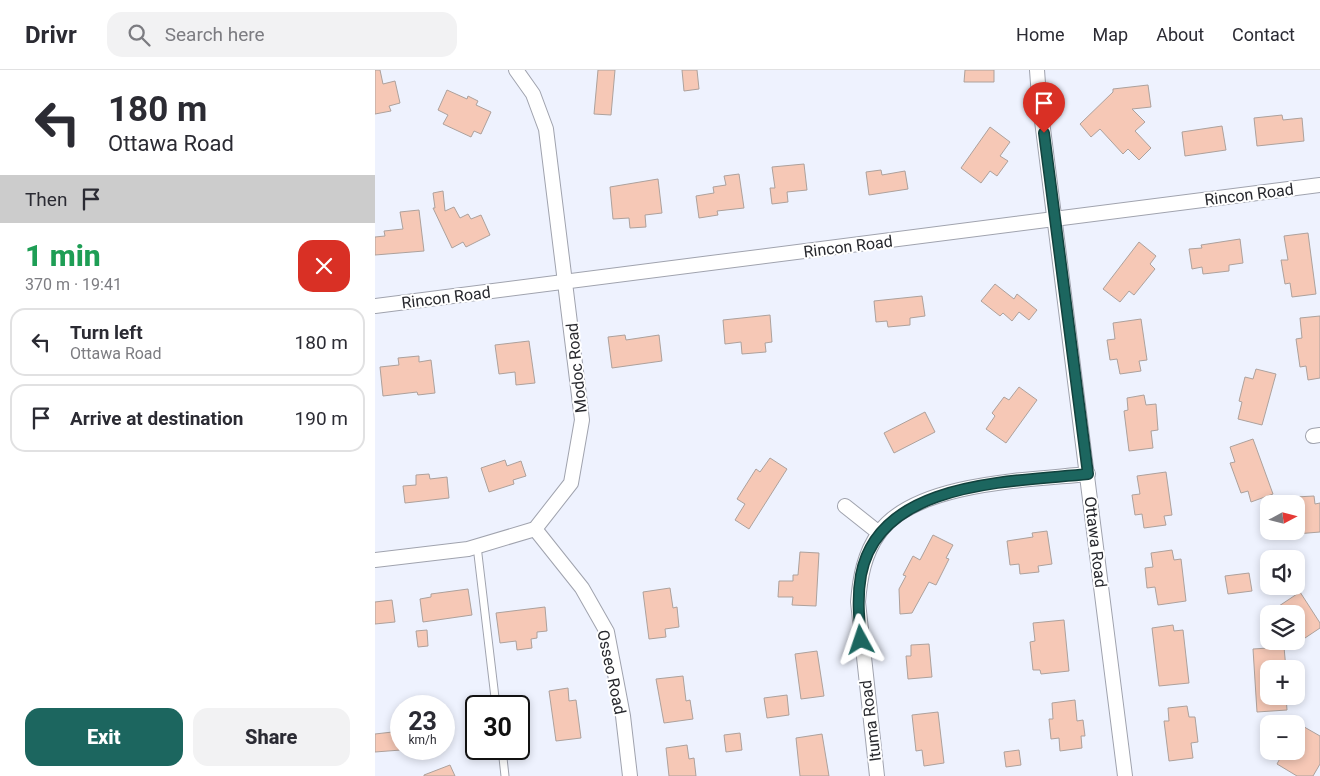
<!DOCTYPE html>
<meta charset="utf-8">
<style>
:root{--surface:#fff;--page:#f2f2f3;--text:#2b2b33;--muted:#7c7c81;--line:#e1e1e2;--accent:#1c665f}
body{margin:0;font-family:Roboto,sans-serif;background:var(--page);color:var(--text);height:100vh;display:flex;flex-direction:column;font-size:19px;white-space:nowrap}
*{box-sizing:border-box;margin:0}
p{font-size:16px;color:var(--muted)}
.icon{flex:none;width:28px;height:28px;fill:none;stroke:currentColor;stroke-width:2;stroke-linecap:round;stroke-linejoin:round}
.map{position:relative;flex:1;overflow:hidden}
.sheet{display:flex;flex-direction:column;background:var(--surface);width:375px}
.sheet>*{flex:none}
.hud{background:#fff;color:var(--text);overflow:hidden}
.needle{width:32px;rotate:83deg}
.tools{position:absolute;left:885px;top:425px;display:grid;gap:10px}
.tools a{display:grid;place-items:center;width:45px;height:45px;border-radius:10px;background:var(--surface);box-shadow:0 2px 8px #0003;font-size:25px}
.speed{position:absolute;left:15px;top:625px;display:flex;gap:10px;font-size:25px;font-weight:700;text-align:center}
.speed>*{display:grid;place-content:center;width:65px;height:65px;border-radius:50%;background:var(--surface);box-shadow:0 2px 8px #0003;line-height:1}
.speed small{font-size:12px;font-weight:400}
.speed .limit{border:2px solid #111;border-radius:8px;background:#fff;color:#111}
.pin{position:absolute;display:grid;place-items:center;width:42px;height:42px;color:#fff;margin:-51px -21px;border-radius:50% 50% 50% 0;rotate:-45deg;box-shadow:0 0 5px #0007}
.pin .icon{rotate:45deg}
.me{position:absolute;width:55px;margin:-28px;rotate:355deg;stroke-linejoin:round;filter:drop-shadow(0 0 4px #0008)}
.turn{display:flex;align-items:center;gap:18px;height:105px;padding:0 25px;font-size:22px}
.turn .icon{width:65px;height:65px;stroke-width:2.5}
.turn b{display:block;font-size:35px;line-height:42px}
.then{display:flex;align-items:center;height:48px;padding:0 25px;background:#0003;gap:10px;font-size:19px}
.round{display:grid;place-items:center;flex:none;width:52px;height:52px;border-radius:15px;background:var(--page)}
.summary{display:flex;align-items:center;justify-content:space-between;height:85px;padding:0 25px}
h1{font-size:30px;font-weight:800;line-height:38px;color:#1e9e55}
.primary-button{display:flex;gap:10px;margin-top:auto;padding:10px 25px}
.primary-button a{flex:1;height:58px;border-radius:15px;background:var(--accent);color:#fff;font-size:20px;font-weight:800;line-height:58px;text-align:center}
.primary-button a+a{background:var(--page);color:var(--text)}
ul{padding:0;list-style:none}
li{display:flex;align-items:center;gap:15px;height:68px;margin:0 10px 8px;padding:0 15px;border:2px solid var(--line);border-radius:15px}
li div{flex:1}
li b{display:block;font-size:19px}
li em{font-style:normal}
header{display:flex;align-items:center;gap:30px;box-sizing:border-box;height:70px;padding:0 25px;background:var(--surface);border-bottom:1px solid var(--line)}
header strong{font-size:24px}
nav{display:flex;gap:28px;margin-inline-start:auto;font-size:18px}
.search{width:350px;height:45px;background:var(--page);display:flex;align-items:center;gap:12px;box-sizing:border-box;padding:0 18px;border-radius:15px;color:var(--muted);font-size:19px}
main{display:flex;flex:1;min-height:0}
.map>svg:first-child{display:block}
.building{fill:#f6c8b6;stroke:#ada19c}
.lines{fill:none;stroke-linecap:round;stroke-linejoin:round}
.service-casing{stroke:#a0a3ae;stroke-width:9}
.minor-casing{stroke:#a0a3ae;stroke-width:16}
.service{stroke:#fff;stroke-width:7}
.minor{stroke:#fff;stroke-width:14}
.route-casing{stroke:#12423e;stroke-width:12}
.route{stroke:#1c665f;stroke-width:9}
.labels{text-anchor:middle;stroke-width:4;stroke-linejoin:round;paint-order:stroke}
.street-label{font-size:16px;fill:#28292e;stroke:#fff}
</style>
<header>
<strong>Drivr</strong>
<div class="search"><svg class="icon" aria-label="search" viewBox="0 0 24 24"><circle cx="10" cy="10" r="6"/><path d="M15 15l6 6"/></svg>Search here</div>
<nav><a>Home</a><a>Map</a><a>About</a><a>Contact</a></nav>
</header>
<main>
<section class="sheet">
<div class="hud">
<div class="turn"><svg class="icon" aria-label="left" viewBox="0 0 24 24"><path d="M17 20v-9H6M10 6l-5 5 5 5"/></svg><div><b>180 m</b>Ottawa Road</div></div>
<div class="then">Then<svg class="icon" aria-label="arrive" viewBox="0 0 24 24"><path d="M6 21V4h12l-3 4 3 4H6"/></svg></div>
</div>
<div class="summary"><div><h1>1 min</h1><p>370 m · 19:41</p></div><a class="round" style="background:#d93025;color:#fff"><svg class="icon" aria-label="close" viewBox="0 0 24 24"><path d="M6 6l12 12M18 6L6 18"/></svg></a></div>
<ul>
<li><svg class="icon" aria-label="left" viewBox="0 0 24 24"><path d="M17 20v-9H6M10 6l-5 5 5 5"/></svg><div><b>Turn left</b><p>Ottawa Road</p></div><em>180 m</em></li>
<li><svg class="icon" aria-label="arrive" viewBox="0 0 24 24"><path d="M6 21V4h12l-3 4 3 4H6"/></svg><div><b>Arrive at destination</b></div><em>190 m</em></li>
</ul>
<div class="primary-button"><a>Exit</a><a>Share</a></div>
</section>
<div class="map">
<svg width="945" height="706" viewBox="0 0 945 706">
<rect width="100%" height="100%" fill="#eef2fe"/>
<g class="building">
<polygon points="0,0 5,0 8,14 20,11 25,33 14,36 16,41 0,44"/>
<polygon points="223,0 240,0 236,45 219,44"/>
<polygon points="307,0 322,0 324,19 309,21"/>
<polygon points="590,0 619,0 619,12 589,12"/>
<polygon points="773,15 776,37 757,39 770,52 760,61 776,78 764,90 753,79 748,84 725,59 716,67 705,54 738,22 738,19"/>
<polygon points="72,20 92,29 93,26 103,31 101,35 116,42 106,64 99,61 96,67 68,54 73,45 63,40"/>
<polygon points="907,45 908,50 927,48 929,71 882,76 879,48"/>
<polygon points="847,56 851,80 810,86 807,62"/>
<polygon points="615,57 635,72 625,86 633,91 622,106 615,101 606,113 586,98"/>
<polygon points="429,94 432,120 412,122 413,132 397,134 395,118 400,118 397,97"/>
<polygon points="506,100 507,105 530,101 533,119 494,125 491,102"/>
<polygon points="364,104 369,138 342,141 343,145 324,148 321,126 339,123 338,117 351,115 349,106"/>
<polygon points="283,109 287,143 270,145 271,157 255,158 254,148 238,149 235,117"/>
<polygon points="68,121 70,141 79,137 85,148 93,144 96,149 106,145 115,165 91,177 88,172 77,178 58,138 60,138 58,123"/>
<polygon points="44,140 49,181 0,185 0,167 10,166 9,161 28,159 25,142"/>
<polygon points="933,163 941,224 917,227 915,213 910,214 906,190 913,190 909,166"/>
<polygon points="865,169 868,193 854,195 854,201 828,204 827,197 817,199 814,179 827,178 826,175"/>
<polygon points="764,172 781,186 775,194 780,199 759,225 754,221 745,232 728,219"/>
<polygon points="620,214 639,229 642,224 662,240 654,250 644,242 637,251 628,243 625,246 606,231"/>
<polygon points="547,226 550,246 535,248 535,255 513,257 512,251 501,252 499,231"/>
<polygon points="395,245 397,272 390,273 391,282 367,284 366,272 350,274 348,250"/>
<polygon points="945,246 945,308 933,310 931,296 925,297 921,269 927,268 925,248"/>
<polygon points="766,249 772,290 764,291 766,301 745,304 742,289 735,290 732,270 740,269 738,253"/>
<polygon points="250,265 251,270 284,265 287,291 237,298 233,267"/>
<polygon points="154,271 160,313 141,315 140,302 124,304 120,275"/>
<polygon points="44,286 44,292 56,290 60,323 43,325 42,322 8,326 5,297 24,295 23,288"/>
<polygon points="881,299 901,304 887,355 863,349 867,332 864,331 870,307 878,309"/>
<polygon points="644,317 662,330 631,373 611,359 620,346 617,343 629,327 634,330"/>
<polygon points="769,325 771,335 781,334 783,360 776,361 778,378 754,381 749,341 753,340 752,328"/>
<polygon points="550,342 560,362 519,383 509,363"/>
<polygon points="878,369 898,424 876,432 873,421 866,423 855,393 860,392 855,377"/>
<polygon points="395,388 412,399 374,459 360,450 370,434 362,429 381,399 385,402"/>
<polygon points="130,390 132,396 146,391 151,406 138,410 139,414 114,422 106,398"/>
<polygon points="791,402 797,445 789,446 791,455 769,458 767,444 760,445 757,425 765,424 762,406"/>
<polygon points="54,404 55,409 72,407 74,428 30,433 28,416 41,415 41,405"/>
<polygon points="939,426 940,434 945,433 945,462 921,464 921,427"/>
<polygon points="672,461 677,494 663,496 664,502 645,504 644,494 635,495 632,471 658,467 657,463"/>
<polygon points="558,465 578,475 571,488 574,489 561,515 554,512 537,543 525,544 524,519 531,506 528,505 538,486 545,490"/>
<polygon points="797,480 799,490 806,489 811,531 783,535 780,517 772,518 770,498 778,497 776,483"/>
<polygon points="425,482 444,483 441,536 417,535 418,527 403,527 404,511 418,511 418,505 423,505"/>
<polygon points="874,503 877,521 853,524 850,506"/>
<polygon points="295,518 298,538 302,537 304,557 290,559 291,567 274,569 268,522"/>
<polygon points="93,519 97,545 48,552 45,529 56,527 56,524"/>
<polygon points="925,522 945,553 945,558 921,574 921,544 892,544"/>
<polygon points="17,530 20,552 0,554 0,532"/>
<polygon points="170,537 172,561 162,562 162,568 156,569 157,578 142,580 141,571 125,573 121,543"/>
<polygon points="689,550 694,601 666,604 665,600 658,600 655,572 660,571 658,553"/>
<polygon points="798,555 799,561 808,560 814,613 784,616 777,558"/>
<polygon points="52,560 53,576 43,577 41,561"/>
<polygon points="554,574 557,607 533,609 531,586 536,586 536,575"/>
<polygon points="909,577 911,599 894,599 894,626 911,626 912,640 882,642 878,579"/>
<polygon points="442,581 449,626 426,629 420,584"/>
<polygon points="308,606 311,631 315,630 318,649 289,653 281,609"/>
<polygon points="193,618 194,631 201,630 206,668 181,671 174,621"/>
<polygon points="412,625 414,645 392,648 389,628"/>
<polygon points="700,630 702,651 708,650 710,666 706,666 707,678 685,681 684,668 676,669 674,649 678,649 677,633"/>
<polygon points="812,636 814,647 820,647 823,672 816,673 818,688 794,691 789,651 794,651 793,638"/>
<polygon points="563,642 569,693 549,696 547,680 541,681 537,645"/>
<polygon points="924,654 945,666 945,694 938,706 922,706 902,694 909,681 921,681 921,659"/>
<polygon points="26,661 26,680 0,682 0,664"/>
<polygon points="365,663 367,680 351,682 349,665"/>
<polygon points="447,664 454,706 425,706 421,668"/>
<polygon points="312,675 314,689 319,688 321,706 294,706 291,678"/>
<polygon points="644,680 646,695 631,697 629,682"/>
<polygon points="75,695 80,706 49,706 49,705"/>
</g>
<g class="lines">
<defs>
<g id="service">
<polyline points="102,476 121,636"/>
<polyline points="127,679 130,706"/>
</g>
<g id="minor">
<polyline points="662,0 664,27 750,706"/>
<polyline points="0,236 945,115"/>
<polyline points="938,366 945,365"/>
<polyline points="470,436 504,463"/>
<polyline points="160,459 207,518 232,562 248,646 255,706"/>
<polyline points="0,490 93,479 160,459 196,413 207,350 171,59 158,24 141,0"/>
<path d="M502 706 483 532C485 508 489 484 504 463 540 412 655 410 713 404"/>
</g>
</defs>
<use href="#service" class="service-casing"/>
<use href="#minor" class="minor-casing"/>
<use href="#service" class="service"/>
<use href="#minor" class="minor"/>
</g>
<g class="lines">
<defs>
<path id="route" d="M486 570C484 548 482 527 486 505 504 410 637 412 713 404L669 63"/>
</defs>
<use href="#route" class="route-casing"/>
<use href="#route" class="route"/>
</g>
<g class="labels">
<g class="street-label">
<text transform="translate(874 124) rotate(-7)" y="6">Rincon Road</text>
<text transform="translate(473 176) rotate(-7)" y="6">Rincon Road</text>
<text transform="translate(71 227) rotate(-7)" y="6">Rincon Road</text>
<text transform="translate(201 298) rotate(-96)" y="6">Modoc Road</text>
<text transform="translate(721 472) rotate(83)" y="6">Ottawa Road</text>
<text transform="translate(237 602) rotate(78)" y="6">Osseo Road</text>
<text transform="translate(495 651) rotate(-97)" y="6">Ituma Road</text>
</g>
</g>
</svg>
<div class="tools">
<a><svg class="needle" viewBox="-14 -14 28 28"><path d="M0-13l5 13h-10z" fill="#e53935"/><path d="M0 13l5-13h-10z" fill="#7c7c81"/></svg></a>
<a><svg class="icon" aria-label="sound" viewBox="0 0 24 24"><path d="M4 9h4l5-4v14l-5-4H4zM17 9q2 3 0 6"/></svg></a>
<a><svg class="icon" aria-label="layers" viewBox="0 0 24 24"><path d="M12 4l9 5-9 5-9-5zM3 14l9 5 9-5"/></svg></a>
<a>+</a>
<a>−</a>
</div>
<div class="speed"><div>23<small>km/h</small></div><div class="limit">30</div></div>
<div class="pin" style="left:669px;top:63px;background:#d93025"><svg class="icon" aria-label="arrive" viewBox="0 0 24 24"><path d="M6 21V4h12l-3 4 3 4H6"/></svg></div>
<svg class="me" style="left:486px;top:570px" viewBox="-20 -20 40 40"><path d="M0-17L14 15 0 8-14 15z" fill="#1c665f" stroke="#fff" stroke-width="4"/></svg>
</div>
</main>
